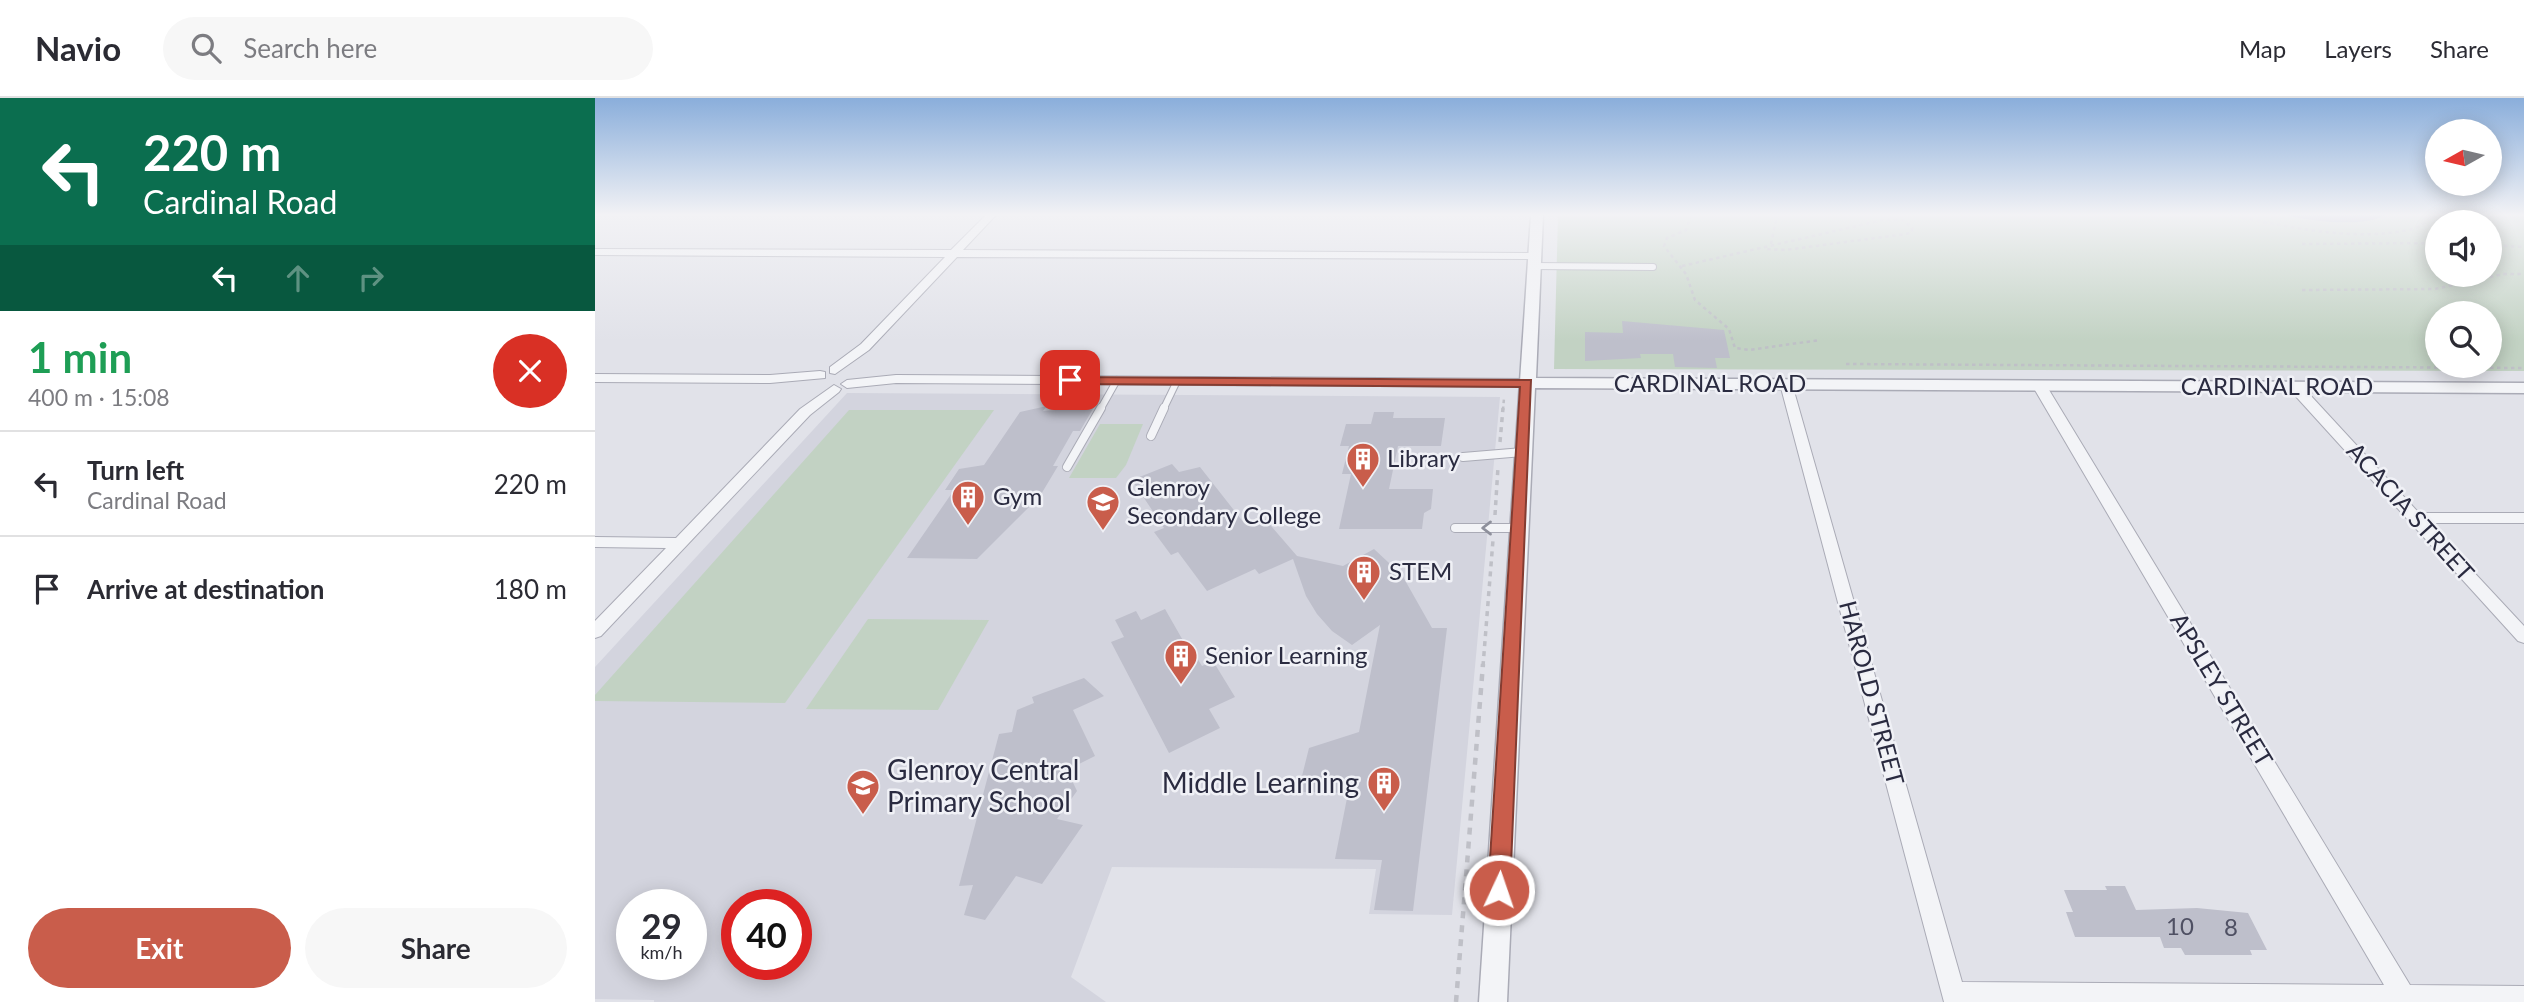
<!DOCTYPE html>
<meta charset="utf-8">
<style>
:root{--surface:#fff;--page:#f7f7f7;--text:#2b2b33;--muted:#7c7c81;--line:#e1e1e2;--accent:#c95d4b}
body{margin:0;font-family:Lato,sans-serif;background:var(--page);color:var(--text);height:100vh;display:flex;flex-direction:column;font-size:26px;white-space:nowrap}
*{box-sizing:border-box;margin:0}
p{font-size:23px;color:var(--muted)}
.icon{flex:none;width:38px;height:38px;fill:none;stroke:currentColor;stroke-width:2;stroke-linecap:round;stroke-linejoin:round}
.map{position:relative;flex:1;overflow:hidden}
.sheet{display:flex;flex-direction:column;background:var(--surface);width:595px}
.sheet>*{flex:none}
.banner{background:#0b6e4f;color:#fff;overflow:hidden}
.needle{width:46px;rotate:262deg}
.controls{position:absolute;left:1830px;top:21px;display:grid;gap:14px}
.controls a{display:grid;place-items:center;width:77px;height:77px;border-radius:50%;background:var(--surface);box-shadow:0 4px 18px #0003;font-size:35px}
.speed{position:absolute;left:21px;top:791px;display:flex;gap:14px;font-size:35px;font-weight:700;text-align:center}
.speed>*{display:grid;place-content:center;width:91px;height:91px;border-radius:50%;background:var(--surface);box-shadow:0 4px 18px #0003;line-height:1}
.speed small{font-size:18px;font-weight:400}
.speed .limit{border:10px solid #d22;background:#fff;color:#111}
.pin{position:absolute;display:grid;place-items:center;width:60px;height:60px;color:#fff;margin:-30px;border-radius:14px;box-shadow:0 4px 10px #0006}
.me{position:absolute;width:77px;margin:-38px;rotate:3deg;stroke-linejoin:round;filter:drop-shadow(0 0 5px #0008)}
.turn{display:flex;align-items:center;gap:24px;height:147px;padding:0 28px;font-size:32px}
.turn .icon{width:91px;height:91px;stroke-width:2.5}
.turn b{display:block;font-size:49px;line-height:60px}
.lanes{display:flex;align-items:center;height:66px;padding:0 28px;background:#0003;justify-content:center;gap:35px;direction:ltr}
.lanes .off{opacity:.35}
.round{display:grid;place-items:center;flex:none;width:74px;height:74px;border-radius:37px;background:var(--page)}
.overview{display:flex;align-items:center;justify-content:space-between;height:119px;padding:0 28px}
h1{font-size:42px;font-weight:700;line-height:52px;color:#1e9e55}
.primary-button{display:flex;gap:14px;margin-top:auto;padding:14px 28px}
.primary-button a{flex:1;height:80px;border-radius:42px;background:var(--accent);color:#fff;font-size:28px;font-weight:700;line-height:80px;text-align:center}
.primary-button a+a{background:var(--page);color:var(--text)}
ul{padding:0;list-style:none}
li{display:flex;align-items:center;gap:21px;height:105px;padding:0 28px;border-top:2px solid var(--line)}
li div{flex:1}
li b{display:block;font-size:26px}
li em{font-style:normal}
header{display:flex;align-items:center;gap:42px;box-sizing:border-box;height:98px;padding:0 35px;background:var(--surface);border-bottom:2px solid var(--line)}
header strong{font-size:33px}
nav{display:flex;gap:38px;margin-inline-start:auto;font-size:24px}
.search{width:490px;height:63px;background:var(--page);display:flex;align-items:center;gap:18px;box-sizing:border-box;padding:0 24px;border-radius:38px;color:var(--muted);font-size:26px}
main{display:flex;flex:1;min-height:0}
.map>svg:first-child{display:block}
.built{fill:#d3d4de;fill-rule:evenodd}
.green{fill:#c2d2c3;fill-rule:evenodd}
.water{fill:#9da5c7}
.building{fill:#bebfcb}
.lines{fill:none;stroke-linecap:round;stroke-linejoin:round}
.service-far1-casing{stroke:#aaabb6;stroke-width:8}
.service-casing{stroke:#aaabb6;stroke-width:10}
.minor-casing{stroke:#aaabb6;stroke-width:2}
.tertiary-casing{stroke:#aaabb6;stroke-width:3}
.path-far2{stroke:#bfc0c7;stroke-width:2.5;stroke-dasharray:3.5 3.5;stroke-linecap:butt}
.path-far1{stroke:#bfc0c7;stroke-width:3.5;stroke-dasharray:5 5;stroke-linecap:butt}
.path{stroke:#bfc0c7;stroke-width:4.5;stroke-dasharray:7 7;stroke-linecap:butt}
.service-far1{stroke:#f3f4f7;stroke-width:6}
.service{stroke:#f3f4f7;stroke-width:8}
.minor{fill:#f3f4f7;fill-rule:evenodd}
.tertiary{fill:#f3f4f7;fill-rule:evenodd}
.oneway{stroke:#8e909c}
.route{fill:#c95d4b;stroke:#833c31;stroke-width:2}
.labels{text-anchor:middle;stroke-width:5;stroke-linejoin:round;paint-order:stroke}
.street-label{font-size:24px;fill:#2a2b40;stroke:#f0f1f6}
.poi-label{font-size:24px;fill:#2a2b40;stroke:#f0f1f6;text-anchor:start}
.near-number-label{font-size:24px;fill:#4f5063}
.near-poi-label{font-size:28px;fill:#2a2b40;stroke:#f0f1f6;text-anchor:start}
</style>
<header>
<strong>Navio</strong>
<div class="search"><svg class="icon" aria-label="search" viewBox="0 0 24 24"><circle cx="10" cy="10" r="6"/><path d="M15 15l6 6"/></svg>Search here</div>
<nav><a>Map</a><a>Layers</a><a>Share</a></nav>
</header>
<main>
<section class="sheet">
<div class="banner">
<div class="turn"><svg class="icon" aria-label="left" viewBox="0 0 24 24"><path d="M17 20v-9H6M10 6l-5 5 5 5"/></svg><div><b>220 m</b>Cardinal Road</div></div>
<div class="lanes"><svg class="icon" aria-label="left" viewBox="0 0 24 24"><path d="M17 20v-9H6M10 6l-5 5 5 5"/></svg><svg class="icon off" aria-label="ahead" viewBox="0 0 24 24"><path d="M12 20V5M6 11l6-6 6 6"/></svg><svg class="icon off" aria-label="right" viewBox="0 0 24 24"><path d="M7 20v-9h11M14 6l5 5-5 5"/></svg></div>
</div>
<div class="overview"><div><h1>1 min</h1><p>400 m · 15:08</p></div><a class="round" style="background:#d93025;color:#fff"><svg class="icon" aria-label="close" viewBox="0 0 24 24"><path d="M6 6l12 12M18 6L6 18"/></svg></a></div>
<ul>
<li><svg class="icon" aria-label="left" viewBox="0 0 24 24"><path d="M17 20v-9H6M10 6l-5 5 5 5"/></svg><div><b>Turn left</b><p>Cardinal Road</p></div><em>220 m</em></li>
<li><svg class="icon" aria-label="arrive" viewBox="0 0 24 24"><path d="M6 21V4h12l-3 4 3 4H6"/></svg><div><b>Arrive at destination</b></div><em>180 m</em></li>
</ul>
<div class="primary-button"><a>Exit</a><a>Share</a></div>
</section>
<div class="map">
<svg width="1929" height="904" viewBox="0 0 1929 904">
<rect width="100%" height="100%" fill="#e1e2e9"/>
<path class="built" d="M252 295 905 299 857 817 774 816 781 771 517 769 476 879 511 904H59V902L0 901V569ZM37 807H96V866H37ZM142 807H201V866H142Z"/>
<g class="green">
<path d="M963 117H1929V273L959 271ZM1843 124H1895V177H1843ZM1843 215H1895V268H1843Z"/>
<polygon points="254,312 399,312 190,605 0,603 0,597"/>
<polygon points="505,326 548,326 531,367 521,380 474,380"/>
<polygon points="273,521 394,522 343,612 211,611"/>
</g>
<path class="water" d="M1690 117H1790C1770 130 1713 123 1690 117Z"/>
<g class="building">
<polygon points="1027,223 1129,232 1135,260 1120,260 1122,270 1080,269 1078,256 1045,256 1046,260 990,263 990,234 1028,235"/>
<polygon points="452,308 448,313 499,309 485,333 478,333 458,368 463,368 445,398 382,461 312,460 359,392 350,392 364,371 389,367 425,314"/>
<polygon points="779,314 799,314 798,320 850,320 846,348 803,348 794,391 838,391 836,411 829,415 827,431 744,431 756,376 747,376 754,348 745,348 751,326 776,326"/>
<polygon points="577,366 584,374 605,369 649,425 670,421 702,458 748,468 779,451 807,477 837,530 852,530 818,813 779,812 787,762 740,761 753,695 703,694 714,650 764,634 785,527 757,547 737,533 722,516 711,498 698,461 664,476 660,471 612,493 583,454 576,457 559,434 569,430 537,382"/>
<polygon points="570,511 594,553 597,552 607,568 618,563 640,599 614,611 625,630 574,655 516,544 529,539 520,522 541,513 546,522"/>
<polygon points="489,580 509,598 478,612 500,658 472,672 482,693 462,721 488,727 447,786 421,778 390,822 369,817 378,787 364,788 404,636 417,634 422,612 439,605 437,599"/>
<polygon points="1510,788 1530,788 1541,812 1602,810 1653,815 1672,852 1655,852 1657,857 1590,857 1586,850 1569,850 1565,839 1480,839 1471,814 1478,814 1469,792 1512,792"/>
</g>
<g class="lines">
<defs>
<g id="service-far1">
<polyline points="939,168 1058,169"/>
<polyline points="505,312 522,282"/>
<polyline points="568,312 582,283"/>
</g>
<g id="service">
<polyline points="556,338 569,310"/>
<polyline points="868,359 928,354"/>
<polyline points="472,369 506,310"/>
<polyline points="860,430 924,430"/>
</g>
<g id="minor">
<polygon points="391,117 401,117 368,152 940,155 945,158 940,161 362,159 274,252 240,276 235,275 235,269 266,246 350,159 0,157 0,151 356,152"/>
<polygon points="225,273 230,274 230,280 175,285 0,284 0,276 175,277"/>
<polygon points="301,277 932,281 938,285 932,289 301,285 252,290 246,286 252,282"/>
<polygon points="1191,282 1197,286 1367,884 1789,887 1437,287 1444,283 1451,287 1815,887 1929,888 1929,904 1349,904 1185,286"/>
<polygon points="1700,285 1705,286 1824,415 1929,415 1929,425 1833,425 1929,528 1929,545 1923,543 1695,292 1695,286"/>
<polygon points="239,287 246,291 244,294 215,317 6,538 0,540 0,523 71,450 0,449 0,439 81,440 205,311"/>
</g>
<polygon id="tertiary" points="936,117 948,117 941,280 1929,285 1929,295 940,290 912,904 884,904"/>
</defs>
<use href="#service-far1" class="service-far1-casing"/>
<use href="#service" class="service-casing"/>
<use href="#minor" class="minor-casing"/>
<use href="#tertiary" class="tertiary-casing"/>
<g class="path-far2">
<polyline points="1096,117 1091,132 1072,140 1069,148 1091,176 1100,202 1134,231 1140,250 1154,252 1225,242"/>
<path d="M1634 117C1691 128 1759 145 1817 131 1826 129 1832 122 1840 117"/>
<polyline points="1176,146 1182,117"/>
<polyline points="1707,146 1843,145"/>
<polyline points="1895,147 1929,149"/>
<polyline points="1087,168 1288,122 1308,122 1317,130 1317,134 1311,136 1190,152 1172,151"/>
<polyline points="1707,192 1840,191 1908,176 1929,176"/>
<polyline points="1251,266 1929,270"/>
<polyline points="908,312 909,300"/>
</g>
<g class="path-far1">
<polyline points="905,344 908,310"/>
<polyline points="900,417 903,369"/>
<polyline points="888,568 898,442"/>
</g>
<polyline class="path" points="861,904 888,566"/>
<use href="#service-far1" class="service-far1"/>
<use href="#service" class="service"/>
<use href="#minor" class="minor"/>
<use href="#tertiary" class="tertiary"/>
</g>
<defs><path id="oneway-chevron" d="M-2-3.5L2.5 0L-2 3.5" fill="none" stroke-width="1.6" stroke-linecap="round" stroke-linejoin="round" transform="scale(1.75)"/></defs>
<use class="oneway" href="#oneway-chevron" transform="translate(892 430) rotate(180)"/>
<linearGradient id="sky" x2="0" y2="1"><stop stop-color="#8aaedb"/><stop offset="0.48" stop-color="#f2f2f5"/><stop offset="1" stop-color="#f2f2f5" stop-opacity="0"/></linearGradient>
<rect width="1929" height="243" fill="url(#sky)"/>
<polygon class="route" points="470,279 936,282 915,792 911,799 904,802 896,799 893,792 925,289 475,286 468,282"/>
<defs>
<symbol id="building-pin" viewBox="-11 -11 22 30"><path d="M0 17L-7.5 6A9.5 9.5 0 1 1 7.5 6Z" fill="#c95d4b" stroke="#f0f1f6"/><path d="M-4-6H4V6H1V3H-1V6H-4ZM-2.5-4.3h1.7v1.8h-1.7ZM.8-4.3h1.7v1.8H.8ZM-2.5-1h1.7V.8h-1.7ZM.8-1h1.7V.8H.8Z" fill="#fff"/></symbol>
<symbol id="school-pin" viewBox="-11 -11 22 30"><path d="M0 17L-7.5 6A9.5 9.5 0 1 1 7.5 6Z" fill="#c95d4b" stroke="#f0f1f6"/><path d="M0-5L7-2L0 1L-7-2ZM-4 1L0 2.5L4 1V4Q0 6-4 4Z" fill="#fff"/></symbol>
</defs>
<g fill-rule="evenodd">
<use href="#building-pin" x="749" y="342" width="38" height="52"/>
<use href="#building-pin" x="354" y="380" width="38" height="52"/>
<use href="#school-pin" x="489" y="385" width="38" height="52"/>
<use href="#building-pin" x="750" y="455" width="38" height="52"/>
<use href="#building-pin" x="567" y="539" width="38" height="52"/>
<use href="#building-pin" x="770" y="666" width="38" height="52"/>
<use href="#school-pin" x="249" y="669" width="38" height="52"/>
</g>
<g class="labels">
<g class="street-label">
<text x="1115" y="294">CARDINAL ROAD</text>
<text x="1682" y="297">CARDINAL ROAD</text>
<text transform="translate(1815 414) rotate(48)" y="8">ACACIA STREET</text>
<text transform="translate(1626 592) rotate(59)" y="8">APSLEY STREET</text>
<text transform="translate(1276 595) rotate(75)" y="8">HAROLD STREET</text>
</g>
<g class="poi-label">
<text x="792" y="369">Library</text>
<text x="532" y="398">Glenroy<tspan x="532" dy="28">Secondary College</tspan></text>
<text x="398" y="407">Gym</text>
<text x="794" y="482">STEM</text>
<text x="610" y="566">Senior Learning</text>
</g>
<g class="near-number-label">
<text x="1585" y="837">10</text>
<text x="1636" y="838">8</text>
</g>
<g class="near-poi-label">
<text x="292" y="682">Glenroy Central<tspan x="292" dy="32">Primary School</tspan></text>
<text x="764" y="695" text-anchor="end">Middle Learning</text>
</g>
</g>
</svg>
<div class="controls">
<a><svg class="needle" viewBox="-14 -14 28 28"><path d="M0-13l5 13h-10z" fill="#e53935"/><path d="M0 13l5-13h-10z" fill="#7c7c81"/></svg></a>
<a><svg class="icon" aria-label="sound" viewBox="0 0 24 24"><path d="M4 9h4l5-4v14l-5-4H4zM17 9q2 3 0 6"/></svg></a>
<a><svg class="icon" aria-label="search" viewBox="0 0 24 24"><circle cx="10" cy="10" r="6"/><path d="M15 15l6 6"/></svg></a>
</div>
<div class="speed"><div>29<small>km/h</small></div><div class="limit">40</div></div>
<div class="pin" style="left:475px;top:282px;background:#d93025"><svg class="icon" aria-label="arrive" viewBox="0 0 24 24"><path d="M6 21V4h12l-3 4 3 4H6"/></svg></div>
<svg class="me" style="left:904px;top:792px" viewBox="-20 -20 40 40"><circle r="17" fill="#c95d4b" stroke="#fff" stroke-width="3"/><path d="M0-11L8 9 0 5-8 9z" fill="#fff"/></svg>
</div>
</main>
